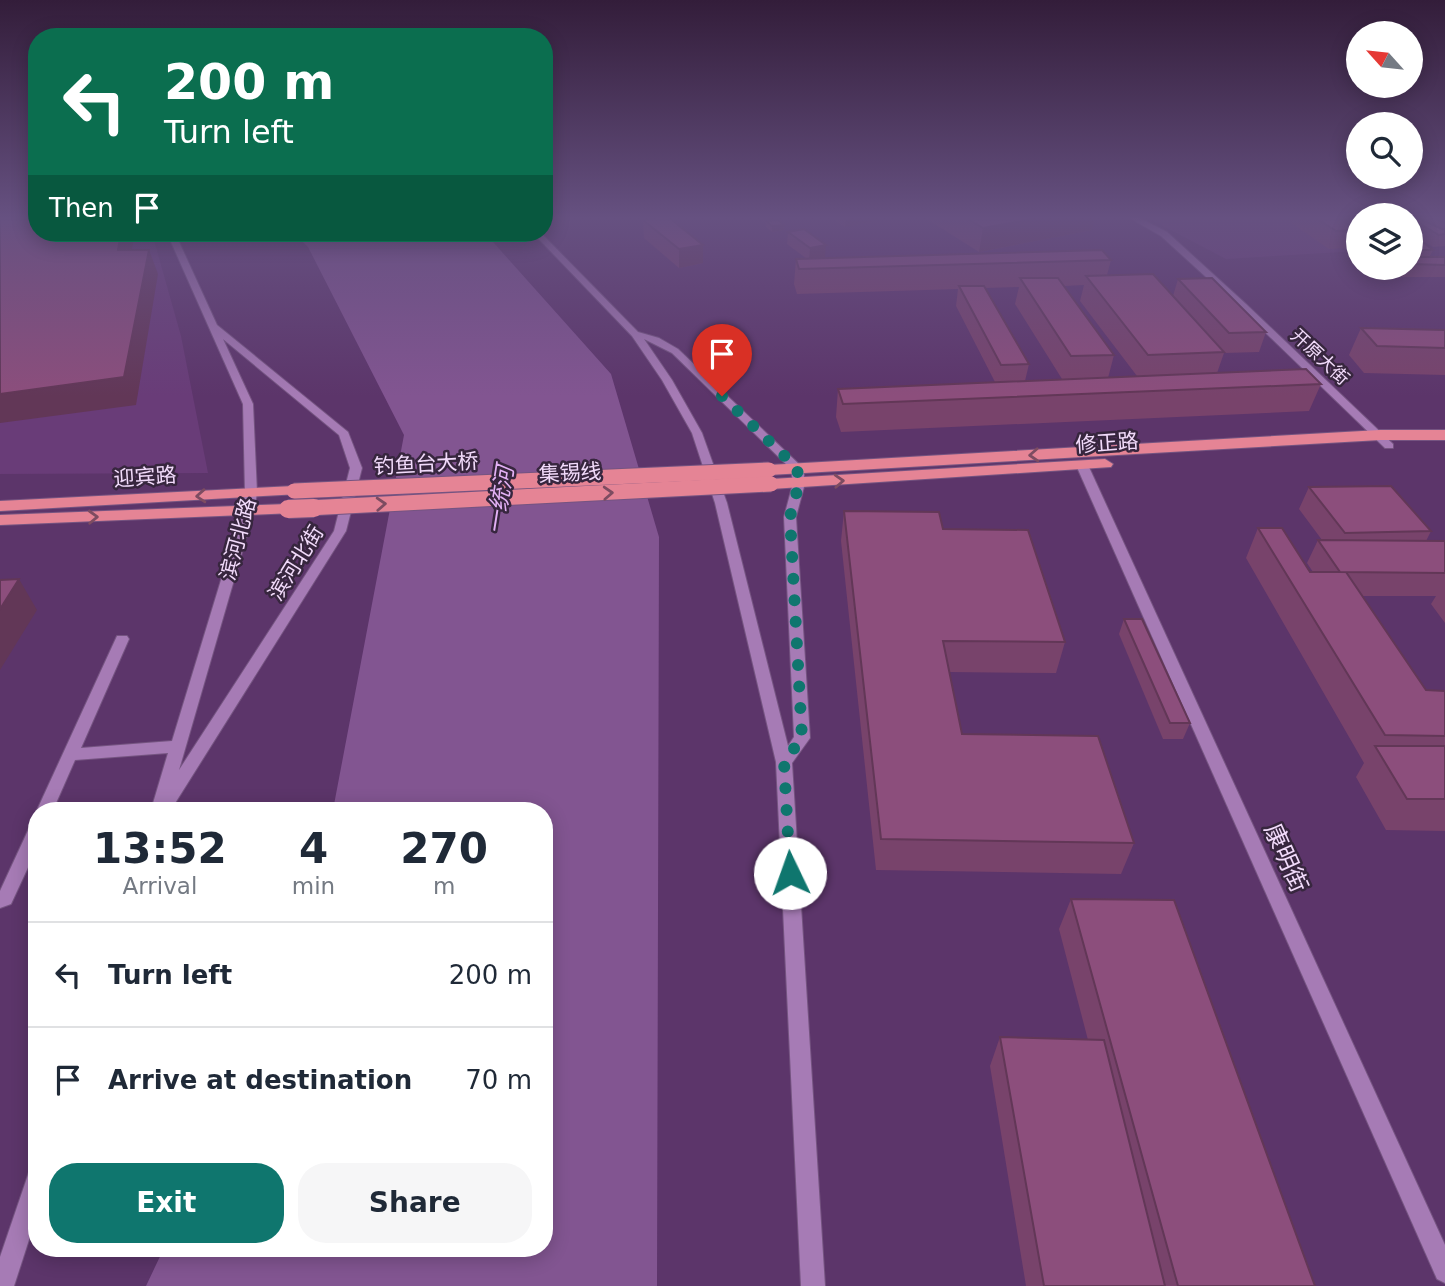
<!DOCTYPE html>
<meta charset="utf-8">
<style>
:root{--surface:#fff;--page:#f6f6f7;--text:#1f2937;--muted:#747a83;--line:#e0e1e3;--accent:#0f766e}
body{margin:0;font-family:"DejaVu Sans","Noto Sans SC",sans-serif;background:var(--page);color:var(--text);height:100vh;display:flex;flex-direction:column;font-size:26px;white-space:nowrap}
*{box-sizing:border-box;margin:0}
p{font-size:23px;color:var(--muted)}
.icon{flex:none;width:38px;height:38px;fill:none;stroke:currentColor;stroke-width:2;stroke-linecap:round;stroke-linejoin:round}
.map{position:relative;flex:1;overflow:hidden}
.details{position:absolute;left:28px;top:802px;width:525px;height:455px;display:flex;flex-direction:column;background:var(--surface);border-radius:28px;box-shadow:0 4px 18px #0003}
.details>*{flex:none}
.guide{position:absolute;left:28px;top:28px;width:525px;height:214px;border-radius:28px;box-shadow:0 4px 18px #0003;background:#0b6e4f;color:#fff;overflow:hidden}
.needle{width:46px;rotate:297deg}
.controls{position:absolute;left:1346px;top:21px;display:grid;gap:14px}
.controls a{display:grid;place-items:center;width:77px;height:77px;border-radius:50%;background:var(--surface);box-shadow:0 4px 18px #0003;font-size:35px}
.pin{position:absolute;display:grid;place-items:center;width:60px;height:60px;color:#fff;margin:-72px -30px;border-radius:50% 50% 50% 0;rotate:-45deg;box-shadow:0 0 7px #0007}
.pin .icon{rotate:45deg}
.me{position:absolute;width:77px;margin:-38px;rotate:357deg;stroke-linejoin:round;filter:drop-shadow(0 0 5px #0008)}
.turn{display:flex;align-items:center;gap:24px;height:147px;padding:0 21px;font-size:32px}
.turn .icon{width:91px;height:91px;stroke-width:2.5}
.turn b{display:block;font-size:49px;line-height:60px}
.then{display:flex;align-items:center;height:66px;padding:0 21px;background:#0003;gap:14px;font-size:26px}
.eta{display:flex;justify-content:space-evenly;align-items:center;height:119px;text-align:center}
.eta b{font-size:42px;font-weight:600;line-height:49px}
.primary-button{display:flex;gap:14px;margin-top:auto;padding:14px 21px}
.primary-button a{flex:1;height:80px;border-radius:28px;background:var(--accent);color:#fff;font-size:28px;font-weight:600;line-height:80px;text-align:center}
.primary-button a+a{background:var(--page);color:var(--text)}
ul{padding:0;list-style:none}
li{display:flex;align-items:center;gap:21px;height:105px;padding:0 21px;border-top:2px solid var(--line)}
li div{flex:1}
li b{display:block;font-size:26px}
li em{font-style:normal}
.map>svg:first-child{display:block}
.built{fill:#693c78}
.water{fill:#825591}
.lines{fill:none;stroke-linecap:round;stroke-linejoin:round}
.minor-casing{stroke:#755481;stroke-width:2}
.trunk-casing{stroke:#755481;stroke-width:2}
.minor{fill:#a67bb5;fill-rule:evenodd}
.trunk{fill:#e58495;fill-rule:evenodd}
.trunk-bridge-far1-casing{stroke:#755481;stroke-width:17;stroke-linecap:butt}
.trunk-bridge-casing{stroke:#755481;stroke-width:20;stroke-linecap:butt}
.trunk-bridge-far1{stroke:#e58495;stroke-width:15}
.trunk-bridge{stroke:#e58495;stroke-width:18}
.wall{fill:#78436b;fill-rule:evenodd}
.shaded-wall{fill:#623757}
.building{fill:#8c4e7c;stroke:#623757;stroke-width:2}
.oneway{stroke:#7d4c61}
.route{stroke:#0f766e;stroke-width:12;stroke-dasharray:0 21.6}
.labels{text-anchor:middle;stroke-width:5;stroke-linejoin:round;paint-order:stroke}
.far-street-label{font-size:18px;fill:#f2dbfb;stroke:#37263e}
.street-label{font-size:21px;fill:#f2dbfb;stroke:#37263e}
.water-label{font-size:23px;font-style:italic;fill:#e3b1f5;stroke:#37263e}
.near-street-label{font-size:24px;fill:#f2dbfb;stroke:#37263e}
</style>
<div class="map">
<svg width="1445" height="1286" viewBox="0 0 1445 1286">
<rect width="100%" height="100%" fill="#5c356a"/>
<g class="built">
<polygon points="0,216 37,233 152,233 181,336 208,473 0,474"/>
<polygon points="1144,216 1358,216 1358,251 1226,259"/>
</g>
<polygon class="water" points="294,233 485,233 611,374 659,537 657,1286 146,1286 164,1248 544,1248 544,810 333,810 404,435 308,247"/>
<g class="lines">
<defs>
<g id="minor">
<polygon points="1126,216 1136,216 1167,232 1246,304 1393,444 1393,448 1385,448 1240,308 1161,236"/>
<path d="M167 233H175L217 325 348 432 362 468 346 531 172 808 167 810H151L168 753 75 760 53 810H37L117 636H127L129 639 81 748 172 741 242 511 245 493 243 404ZM223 339 339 435 350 468 334 531 179 770 254 511 257 493 253 404Z"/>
<path d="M533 233H541L638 332 659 338 678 349 803 468 805 483 796 517 810 738 792 763 825 1286H801L776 762 715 503 692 433 662 380 632 336ZM644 339 672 353 791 469 793 483 784 517 794 737 788 746 727 503 702 433 672 380Z"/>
<polygon points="1082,462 1088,465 1445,1245 1445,1283 1437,1279 1076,465"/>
<polygon points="37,822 37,848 11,904 0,908 0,891 31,824"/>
<polygon points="37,1169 37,1215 14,1286 0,1286 0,1257 29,1172"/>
</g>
<g id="trunk">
<polygon points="1380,430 1445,430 1445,440 1380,440 769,475 761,470 769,465"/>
<polygon points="1105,459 1113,464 1111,467 771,489 763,484 771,479"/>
<polygon points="294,486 300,488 302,491 300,494 0,511 0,501"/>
<polygon points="288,504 294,505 296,509 294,513 0,525 0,515"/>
</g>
</defs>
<use href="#minor" class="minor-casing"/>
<use href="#trunk" class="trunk-casing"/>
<use href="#minor" class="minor"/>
<use href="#trunk" class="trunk"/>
<defs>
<g id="trunk-bridge-far1">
<polyline points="294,491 769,470"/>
<polyline points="288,509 771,484"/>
</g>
<polyline id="trunk-bridge" points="288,509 314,508"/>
</defs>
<use href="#trunk-bridge-far1" class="trunk-bridge-far1-casing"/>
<use href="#trunk-bridge" class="trunk-bridge-casing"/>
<use href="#trunk-bridge-far1" class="trunk-bridge-far1"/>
<use href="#trunk-bridge" class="trunk-bridge"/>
</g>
<g class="wall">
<polygon points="757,216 776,216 776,220 784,225 784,230 772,232 766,227 766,223"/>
<polygon points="828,216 879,216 878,221 845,227"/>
<polygon points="922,216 1095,216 1092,230 979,252"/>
<polygon points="1281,216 1358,216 1358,244 1353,241 1350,248 1329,249"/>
<polygon points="1410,216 1445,216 1445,246 1433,247 1420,239 1418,244 1433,250 1430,256 1410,256"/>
<polygon points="643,220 703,245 703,263 679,268 644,238"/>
<path d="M788 232 825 257 820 258 1111 260 1107 275 1173 296 1178 279 1266 332 1259 352 1224 353 1217 373 1321 384 1309 411 841 432 836 417 838 389 995 382 956 306 958 289 797 294 794 284 796 259H807L787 244ZM1084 285 1080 301 1137 376 1108 378 1114 355 1064 286ZM1019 287 1015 304 1062 379 1025 381 1029 364 985 288Z"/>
<polygon points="1410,257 1445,257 1445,277 1398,277 1390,270 1391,268 1410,268"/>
<polygon points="1361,328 1445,330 1445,375 1364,373 1349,355"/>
<polygon points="1309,487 1431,531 1426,541 1445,541 1445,623 1431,604 1436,596 1362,596 1426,690 1445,691 1445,831 1386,830 1356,777 1364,763 1246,558 1258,528 1310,572 1313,572 1307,563 1318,540 1322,540 1299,509"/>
<polygon points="844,511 943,529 1065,642 1056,673 949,672 962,734 1134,843 1121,874 876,870 841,541"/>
<polygon points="1124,619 1190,723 1183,739 1163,739 1119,634"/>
<polygon points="1071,899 1315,1286 1026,1286 990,1066 1000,1037 1088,1040 1059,929"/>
</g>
<g class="shaded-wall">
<polygon points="628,216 648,216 629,220"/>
<polygon points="776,216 776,222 766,222 767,218"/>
<polygon points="846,216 879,216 878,221 845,227"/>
<polygon points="1048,216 1095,216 1092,230 979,252 983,228"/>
<polygon points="784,225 784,230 772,232 772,226"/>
<polygon points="121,233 135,233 127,274 118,250"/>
<polygon points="703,245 703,263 679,268 679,249"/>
<polygon points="826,245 825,257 809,260 810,248"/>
<polygon points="149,250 158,274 136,405 0,423 0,394"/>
<polygon points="19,579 37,610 0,670 0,609"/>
</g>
<g class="building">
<polygon points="0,216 37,216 37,233 121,233 118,250 149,250 124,377 0,394"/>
<polygon points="664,216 667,216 703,245 679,249 643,220"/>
<polygon points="963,216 1048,216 983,228"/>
<polygon points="1313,216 1336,216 1357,230 1336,231"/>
<polygon points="1350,216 1358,216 1358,221"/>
<polygon points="1410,216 1414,216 1442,229 1445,229 1445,234 1439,235 1410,218"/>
<polygon points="1429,216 1445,216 1445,223"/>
<polygon points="1410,218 1425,227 1410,228"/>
<polygon points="778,220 784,225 772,226 766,221"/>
<polygon points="804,229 826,245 810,248 788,232"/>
<polygon points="1424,243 1433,250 1410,250 1410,244"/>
<polygon points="1102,250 1111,260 799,269 796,259"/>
<polygon points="1410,257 1445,257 1445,265 1410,264"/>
<polygon points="1153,274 1224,352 1148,355 1086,276"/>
<polygon points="1020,278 1058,278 1114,355 1071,356"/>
<polygon points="1212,278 1266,332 1229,333 1178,279"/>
<polygon points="959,286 984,286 1029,364 1001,365"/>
<polygon points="1361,328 1445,330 1445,348 1377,346"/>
<polygon points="1306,369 1321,384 843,404 838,389"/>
<polygon points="1391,486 1431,531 1345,533 1309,487"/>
<polygon points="844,511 939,512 943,529 1028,530 1065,642 943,641 962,734 1098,736 1134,843 881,839"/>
<polygon points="1258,528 1282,528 1310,572 1346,572 1426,690 1445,691 1445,736 1385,735"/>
<polygon points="1318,540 1445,541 1445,573 1340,572"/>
<polygon points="19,579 0,609 0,580"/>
<polygon points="1124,619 1142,619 1190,723 1170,723"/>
<polygon points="1375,746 1445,746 1445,799 1407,799"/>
<polygon points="1071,899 1174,900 1315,1286 1178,1286"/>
<polygon points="1000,1037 1104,1040 1165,1286 1044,1286"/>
</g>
<defs><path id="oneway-chevron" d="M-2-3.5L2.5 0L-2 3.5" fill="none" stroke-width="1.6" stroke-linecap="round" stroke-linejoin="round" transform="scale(1.75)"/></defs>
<g class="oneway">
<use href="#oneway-chevron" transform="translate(1034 455) rotate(177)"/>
<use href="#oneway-chevron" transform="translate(839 481) rotate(-3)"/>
<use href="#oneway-chevron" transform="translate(608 493) rotate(-3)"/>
<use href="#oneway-chevron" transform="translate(201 496) rotate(176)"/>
<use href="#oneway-chevron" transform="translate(381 504) rotate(-3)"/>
<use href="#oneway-chevron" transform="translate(93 517) rotate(-2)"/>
</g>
<linearGradient id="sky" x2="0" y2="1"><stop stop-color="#331d3a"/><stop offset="0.55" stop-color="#665181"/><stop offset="1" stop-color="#665181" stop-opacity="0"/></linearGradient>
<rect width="1445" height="396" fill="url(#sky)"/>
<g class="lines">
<polyline class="route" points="722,396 797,468 799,483 790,517 802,738 784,762 790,873"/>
</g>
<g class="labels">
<g class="far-street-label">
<text transform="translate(1320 357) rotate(43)" y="6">开原大街</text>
</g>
<g class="street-label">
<text transform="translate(1107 443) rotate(-4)" y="7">修正路</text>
<text transform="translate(426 464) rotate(-3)" y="7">钓鱼台大桥</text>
<text transform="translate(570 473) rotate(-3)" y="7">集锡线</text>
<text transform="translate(145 477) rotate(-4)" y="7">迎宾路</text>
<text transform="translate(238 539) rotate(-75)" y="7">滨河北路</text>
<text transform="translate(296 563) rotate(-58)" y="7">滨河北街</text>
</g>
<g class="water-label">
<text transform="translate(500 500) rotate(-81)" y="8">一统河</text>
</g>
<g class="near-street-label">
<text transform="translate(1286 858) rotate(66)" y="8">康明街</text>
</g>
</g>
</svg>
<div class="controls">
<a><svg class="needle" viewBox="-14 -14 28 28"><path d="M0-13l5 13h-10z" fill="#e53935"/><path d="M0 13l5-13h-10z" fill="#747a83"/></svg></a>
<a><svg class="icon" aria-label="search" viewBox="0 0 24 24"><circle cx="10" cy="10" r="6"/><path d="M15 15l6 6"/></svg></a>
<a><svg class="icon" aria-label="layers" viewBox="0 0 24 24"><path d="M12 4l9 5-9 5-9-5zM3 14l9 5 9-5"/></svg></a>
</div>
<div class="pin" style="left:722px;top:396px;background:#d93025"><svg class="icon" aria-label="arrive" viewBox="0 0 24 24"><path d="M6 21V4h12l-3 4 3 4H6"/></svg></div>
<svg class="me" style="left:790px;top:873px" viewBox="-20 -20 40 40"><circle r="19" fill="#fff"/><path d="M0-13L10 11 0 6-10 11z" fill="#0f766e"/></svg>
<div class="guide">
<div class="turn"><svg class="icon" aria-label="left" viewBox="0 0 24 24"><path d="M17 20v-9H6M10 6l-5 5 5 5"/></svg><div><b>200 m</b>Turn left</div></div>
<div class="then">Then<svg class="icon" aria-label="arrive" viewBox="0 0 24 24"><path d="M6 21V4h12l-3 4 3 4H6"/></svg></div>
</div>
<section class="details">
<div class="eta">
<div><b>13:52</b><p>Arrival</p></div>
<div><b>4</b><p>min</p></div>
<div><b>270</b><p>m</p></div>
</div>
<ul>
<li><svg class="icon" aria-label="left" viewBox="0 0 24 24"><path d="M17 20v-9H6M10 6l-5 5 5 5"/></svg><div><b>Turn left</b></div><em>200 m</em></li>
<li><svg class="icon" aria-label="arrive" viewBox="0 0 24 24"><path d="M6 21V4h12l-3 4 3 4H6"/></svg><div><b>Arrive at destination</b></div><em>70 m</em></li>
</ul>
<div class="primary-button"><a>Exit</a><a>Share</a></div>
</section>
</div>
